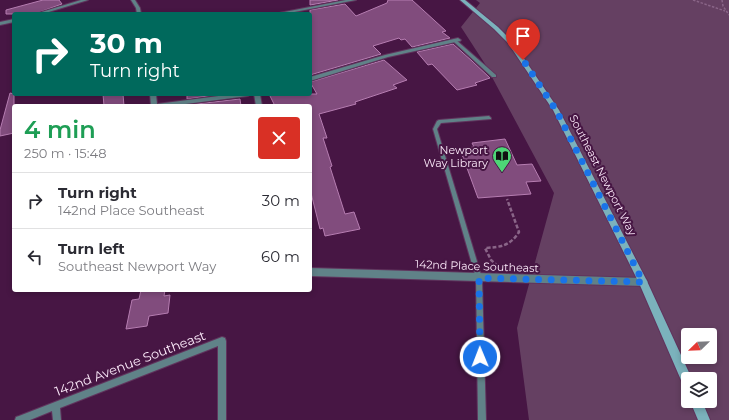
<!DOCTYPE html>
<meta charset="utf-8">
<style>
:root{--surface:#fff;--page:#f7f7f7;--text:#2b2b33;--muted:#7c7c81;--line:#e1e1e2}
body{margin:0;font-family:Montserrat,sans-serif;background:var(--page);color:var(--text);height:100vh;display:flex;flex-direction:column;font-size:15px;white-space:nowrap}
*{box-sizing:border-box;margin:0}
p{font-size:13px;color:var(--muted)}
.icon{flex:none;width:22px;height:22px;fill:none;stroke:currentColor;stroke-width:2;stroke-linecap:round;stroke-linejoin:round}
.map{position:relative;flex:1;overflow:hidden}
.drawer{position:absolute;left:12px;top:104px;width:300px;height:188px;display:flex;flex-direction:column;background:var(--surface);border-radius:4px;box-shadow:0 2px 6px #0003}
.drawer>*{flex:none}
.hud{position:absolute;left:12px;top:12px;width:300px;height:84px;border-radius:4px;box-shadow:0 2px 6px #0003;background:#00695c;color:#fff;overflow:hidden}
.needle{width:26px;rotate:247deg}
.controls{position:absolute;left:681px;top:328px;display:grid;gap:8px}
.controls a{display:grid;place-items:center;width:36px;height:36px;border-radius:4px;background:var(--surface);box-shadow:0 2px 6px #0003;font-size:20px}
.pin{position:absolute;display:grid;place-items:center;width:34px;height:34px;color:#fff;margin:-41px -17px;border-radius:50% 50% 50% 0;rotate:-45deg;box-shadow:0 0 4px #0007}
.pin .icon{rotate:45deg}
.me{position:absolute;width:44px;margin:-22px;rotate:359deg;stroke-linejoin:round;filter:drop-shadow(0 0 3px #0008)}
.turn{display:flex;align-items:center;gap:14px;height:84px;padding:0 12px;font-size:18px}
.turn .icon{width:52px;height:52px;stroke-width:2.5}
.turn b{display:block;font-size:28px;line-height:34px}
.round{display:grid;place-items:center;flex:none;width:42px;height:42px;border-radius:4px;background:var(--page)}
.summary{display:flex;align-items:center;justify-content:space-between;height:68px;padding:0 12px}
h1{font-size:24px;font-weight:600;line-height:30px;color:#1e9e55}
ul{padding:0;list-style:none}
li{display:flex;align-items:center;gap:12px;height:56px;padding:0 12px;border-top:1px solid var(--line)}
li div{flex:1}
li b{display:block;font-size:15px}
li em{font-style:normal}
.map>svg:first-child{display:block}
.green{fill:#654062;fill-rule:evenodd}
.building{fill:#814c7d;stroke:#b67db1}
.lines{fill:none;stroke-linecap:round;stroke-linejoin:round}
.lane-casing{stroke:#60345d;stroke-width:2}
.street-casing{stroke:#60345d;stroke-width:2}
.secondary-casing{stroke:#60345d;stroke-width:2}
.path-far1{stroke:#8a6588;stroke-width:1.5;stroke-dasharray:2.5 1.5;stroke-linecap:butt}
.path{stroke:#8a6588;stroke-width:2.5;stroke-dasharray:4 2;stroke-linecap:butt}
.lane{fill:#608288;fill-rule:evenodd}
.street{fill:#608288;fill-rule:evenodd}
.secondary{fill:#7bb2bc;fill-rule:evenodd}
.route{stroke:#1a73e8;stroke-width:7;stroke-dasharray:0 12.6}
.labels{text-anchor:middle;stroke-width:4;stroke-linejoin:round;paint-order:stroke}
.poi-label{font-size:11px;fill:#fceafa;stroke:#471644;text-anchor:end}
.street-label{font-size:11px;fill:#fceafa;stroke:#471644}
.near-street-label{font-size:13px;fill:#fceafa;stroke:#471644}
</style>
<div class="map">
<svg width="729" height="420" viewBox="0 0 729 420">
<rect width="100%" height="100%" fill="#471644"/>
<path class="green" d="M476 0H729V420H529L517 328 554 193 485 64 461 27 480 3ZM688 335H710V357H688ZM688 379H710V401H688Z"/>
<g class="building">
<polygon points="43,0 59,0 62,4 34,14 6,14 6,10"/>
<polygon points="310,0 338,0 310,5"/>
<polygon points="388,0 412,0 446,31 442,32 450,38 412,47 405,39 401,40 399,38 373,46 381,54 310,75 310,10 345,4 356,16 387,3"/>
<polygon points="453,44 472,61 490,78 475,83 477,85 457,90 432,64 428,65 417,52"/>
<polygon points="384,60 407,80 393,85 397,88 355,102 356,104 319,114 327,138 323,138 332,166 330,167 345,214 354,212 360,229 325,236 323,228 320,229 310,189 310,106 275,106 269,94 317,94 310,82"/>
<polygon points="10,93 14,94 14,133 0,136 0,130"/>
<polygon points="103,94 123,94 124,106 104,106"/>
<polygon points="187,94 222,94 187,99"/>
<polygon points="240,99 241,106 188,106 188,105"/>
<polygon points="505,139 517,165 532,164 541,181 526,182 531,194 478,198 460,149 474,147 472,143"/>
<polygon points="141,290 165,290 164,296 170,295 168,313 149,316 147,326 126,329 132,300 139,299"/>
</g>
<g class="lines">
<defs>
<g id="lane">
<polygon points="454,40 456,40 496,75 496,77 492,77 454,42"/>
<polygon points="489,116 491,118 491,119 441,123 437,129 482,278 486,420 478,420 476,278 433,129 437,121 439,120"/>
<polygon points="222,337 225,338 226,341 226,420 218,420 218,346 60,408 61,420 53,420 52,411 30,420 15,420 16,417 19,416"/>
</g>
<g id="street">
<polygon points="81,0 88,0 42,14 35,14"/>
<polygon points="131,0 135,0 140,8 141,14 137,14 136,8"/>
<polygon points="346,0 356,0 284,14 274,14"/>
<polygon points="14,19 14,22 0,25 0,22"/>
<polygon points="458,38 461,40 460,41 388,57 310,81 310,77 385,55"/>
<polygon points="150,94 156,94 157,104 234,94 251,94 248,96 170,106 151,106"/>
<polygon points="254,94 260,94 262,106 256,106"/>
<polygon points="310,268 643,278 646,279 648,282 646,285 643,286 310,276"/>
</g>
<g id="secondary">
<polygon points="460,0 465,0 498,27 512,41 559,110 646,279 692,379 688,379 688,388 684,387 639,283 553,110 508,43 494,29"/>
<polygon points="690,401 702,401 710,420 698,420"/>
</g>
</defs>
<use href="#lane" class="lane-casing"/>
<use href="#street" class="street-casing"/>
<use href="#secondary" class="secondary-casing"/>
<g class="path-far1">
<polyline points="693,0 725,11"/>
<polyline points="722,0 723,6 729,15"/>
</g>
<path class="path" d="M498 266 491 260 485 248C501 247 510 246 519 232L507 199"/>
<use href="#lane" class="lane"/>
<use href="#street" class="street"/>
<use href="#secondary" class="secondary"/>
</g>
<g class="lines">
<polyline class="route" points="480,357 479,278 643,282 556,110 523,60"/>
</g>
<defs>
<symbol id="library-pin" viewBox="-11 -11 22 30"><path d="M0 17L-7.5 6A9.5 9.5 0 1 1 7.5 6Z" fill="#4dd676" stroke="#471644"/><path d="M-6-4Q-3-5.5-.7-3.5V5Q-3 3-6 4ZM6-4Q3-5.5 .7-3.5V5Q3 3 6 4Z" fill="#111"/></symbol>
</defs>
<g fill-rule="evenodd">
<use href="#library-pin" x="491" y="145" width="22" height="30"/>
</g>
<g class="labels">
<g class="poi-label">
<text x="488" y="154">Newport<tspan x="488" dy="13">Way Library</tspan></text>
</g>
<g class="street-label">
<text transform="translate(603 175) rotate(63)" y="4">Southeast Newport Way</text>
<text transform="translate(477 266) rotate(2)" y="4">142nd Place Southeast</text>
</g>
<g class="near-street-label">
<text transform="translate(130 363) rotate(-21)" y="5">142nd Avenue Southeast</text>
</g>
</g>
</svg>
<div class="controls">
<a><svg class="needle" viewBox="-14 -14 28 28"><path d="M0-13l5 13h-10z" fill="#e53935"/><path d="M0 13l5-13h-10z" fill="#7c7c81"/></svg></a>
<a><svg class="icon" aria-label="layers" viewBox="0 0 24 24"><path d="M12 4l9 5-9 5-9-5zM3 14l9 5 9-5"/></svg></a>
</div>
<div class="pin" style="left:523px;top:60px;background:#d93025"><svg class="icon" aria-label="arrive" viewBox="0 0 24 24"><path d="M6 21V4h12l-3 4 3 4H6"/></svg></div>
<svg class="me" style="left:480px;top:357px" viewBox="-20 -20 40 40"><circle r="17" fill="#1a73e8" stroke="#fff" stroke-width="3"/><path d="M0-11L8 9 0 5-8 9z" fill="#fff"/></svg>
<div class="hud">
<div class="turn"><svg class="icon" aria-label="right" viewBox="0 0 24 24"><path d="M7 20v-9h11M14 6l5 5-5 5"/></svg><div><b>30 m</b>Turn right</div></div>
</div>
<section class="drawer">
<div class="summary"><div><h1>4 min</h1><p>250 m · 15:48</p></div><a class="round" style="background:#d93025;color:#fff"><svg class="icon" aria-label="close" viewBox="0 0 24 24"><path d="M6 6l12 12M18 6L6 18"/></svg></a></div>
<ul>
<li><svg class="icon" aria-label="right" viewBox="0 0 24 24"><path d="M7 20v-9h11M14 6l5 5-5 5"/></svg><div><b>Turn right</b><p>142nd Place Southeast</p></div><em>30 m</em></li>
<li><svg class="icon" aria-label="left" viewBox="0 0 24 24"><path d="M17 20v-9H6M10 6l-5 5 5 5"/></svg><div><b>Turn left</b><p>Southeast Newport Way</p></div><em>60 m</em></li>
</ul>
</section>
</div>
